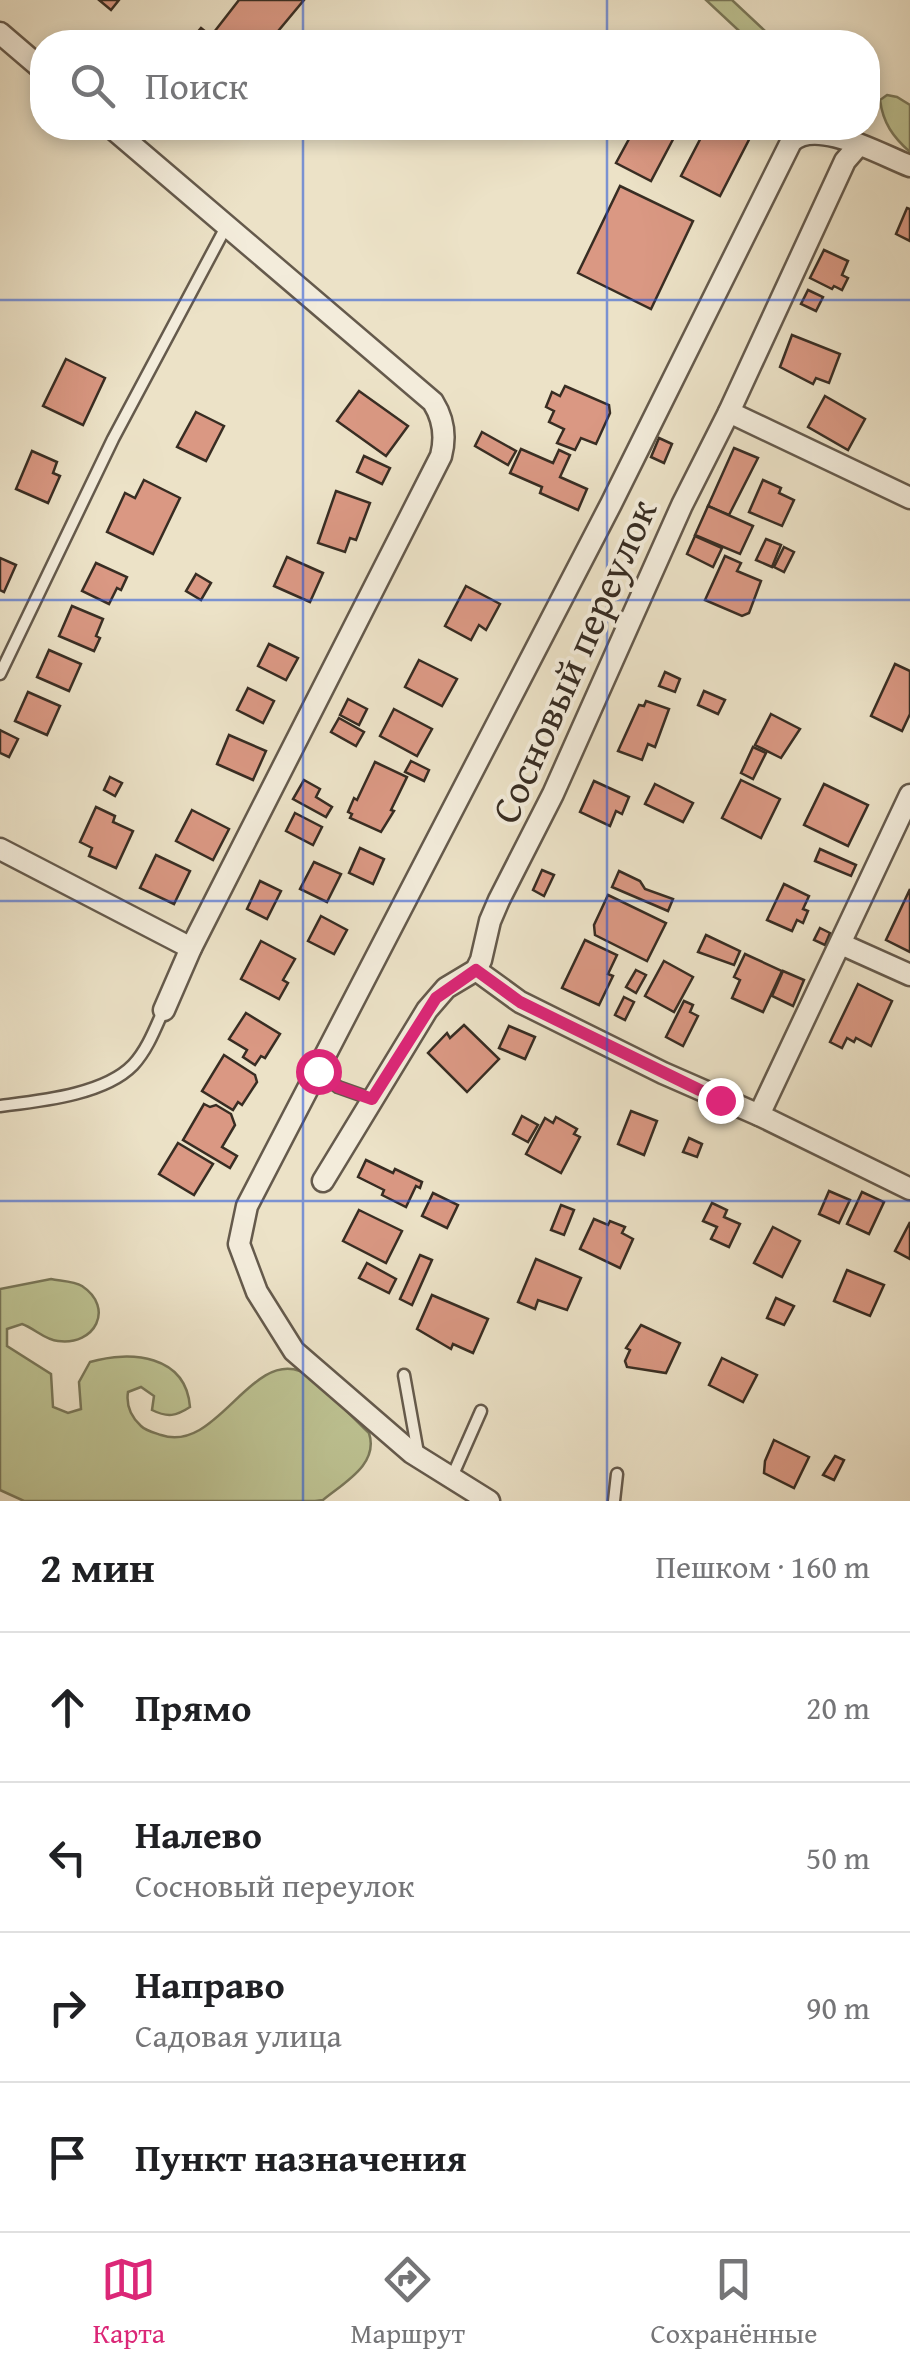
<!DOCTYPE html>
<html lang="ru">
<meta charset="utf-8">
<style>
:root{--surface:#fff;--page:#f2f2f2;--text:#202124;--muted:#757577;--line:#e0e0e0;--accent:#db2777}
body{margin:0;font-family:"Gentium Book Plus",serif;background:var(--page);color:var(--text)}
.stop{position:absolute;width:30px;height:30px;margin:-22px;border:8px solid #db2777;border-radius:50%;background:#fff}
.stop.end{background:#db2777;border-color:#fff;box-shadow:0 2px 10px #0008}
.list{margin:0;padding:0;list-style:none}
h2{display:flex;justify-content:space-between;align-items:center;height:130px;margin:0;padding:0 40px;font-size:42px}
h2 small{font-size:32px;font-weight:400;color:var(--muted)}
.list li{display:grid;grid-template-columns:65px 1fr auto;gap:30px;align-items:center;box-sizing:border-box;height:150px;padding:0 40px;border-top:2px solid var(--line)}
.list b{display:block;font-size:38px;white-space:nowrap}
.list p{margin:0;font-size:32px;white-space:nowrap;color:var(--muted)}
.list em{font-size:32px;font-style:normal;color:var(--muted)}
.icon{flex:none;width:55px;height:55px;fill:none;stroke:currentColor;stroke-width:2;stroke-linecap:round;stroke-linejoin:round}
.map{position:relative;flex:none;width:910px;height:1501px;overflow:hidden}
.search{position:absolute;background:var(--surface);box-shadow:0 5px 15px #0003;left:30px;right:30px;top:30px;height:110px;display:flex;align-items:center;gap:25px;box-sizing:border-box;padding:0 35px;border-radius:40px;color:var(--muted);font-size:38px}
.sheet{height:730px;background:var(--surface)}
nav{display:flex;justify-content:space-around;align-items:center;box-sizing:border-box;height:140px;border-top:2px solid var(--line);background:var(--surface);font-size:28px;color:var(--muted)}
nav a{display:grid;justify-items:center;gap:5px}
nav .on{color:var(--accent)}
.map>svg:first-child{display:block}
.green{fill:#bdc292;stroke:#7a785a;stroke-width:2.5}
.building{fill:#da9883;stroke:#382d23;stroke-width:2.5}
.lines{fill:none;stroke-linecap:round;stroke-linejoin:round}
.service-casing{stroke:#655a4c;stroke-width:15}
.minor-casing{stroke:#655a4c;stroke-width:25}
.service{stroke:#f3ecdb;stroke-width:10}
.minor{stroke:#f3ecdb;stroke-width:20}
.route{stroke:#db2777;stroke-width:12}
.grid{fill:none;stroke:#1d4ed8;stroke-width:2.5;stroke-opacity:0.55}
.labels{text-anchor:middle;dominant-baseline:central;stroke-width:8;stroke-linejoin:round;paint-order:stroke}
.street-label{font-size:40px;fill:#382d23;stroke:#f3ecdb}
</style>
<div class="map">
<svg width="910" height="1501" viewBox="0 0 910 1501">
<rect width="100%" height="100%" fill="#ece2c7"/>
<filter id="stains"><feTurbulence type="fractalNoise" baseFrequency=".002" numOctaves="4"/><feColorMatrix values="0 0 0 0 .2 0 0 0 0 .09 0 0 0 0 .02 0 0 0 .5 -.17"/></filter>
<radialGradient id="worn" r=".72"><stop offset=".6" stop-color="#630" stop-opacity="0"/><stop offset="1" stop-color="#630" stop-opacity=".3"/></radialGradient>
<!-- green -->
<g class="green">
<path d="M706,0H732L765,31L762,42H751Z"/>
<path d="M887,95L897,97L910,105V152C893,137 883,123 880,100Z"/>
<path d="M51,1279C61,1281 74,1281 82,1286C115,1308 95,1346 58,1341C45,1340 34,1328 22,1324L7,1329V1346L51,1374L53,1407L68,1413L81,1409L79,1382L90,1362C131,1350 186,1355 190,1407C176,1416 168,1418 152,1410L154,1396L141,1387L128,1392C126,1405 130,1416 141,1426C146,1431 155,1433 161,1435C216,1454 250,1352 300,1371C314,1376 355,1420 369,1433C379,1464 345,1482 323,1500L315,1501H24L0,1490V1289Z"/>
</g>
<!-- building -->
<g class="building">
<path d="M99,0H119L111,10Z"/>
<path d="M239,0H304L269,42H189L201,28L211,36Z"/>
<path d="M635,128H679L651,181L616,163Z"/>
<path d="M706,128H755L720,196L681,176Z"/>
<path d="M620,186L693,221L651,309L578,273Z"/>
<path d="M907,208L910,209V241L896,234Z"/>
<path d="M824,250L848,261L842,275L848,278L842,290L834,286L832,289L810,278Z"/>
<path d="M808,290L823,297L816,311L801,304Z"/>
<path d="M792,335L840,354L829,383L816,378L813,384L780,367Z"/>
<path d="M66,359L105,378L83,425L43,406Z"/>
<path d="M565,386L609,405L610,413L596,444L581,438L575,450L557,443L564,429L549,422L554,411L546,407L552,392L560,396Z"/>
<path d="M359,391L408,426L386,456L337,421Z"/>
<path d="M825,396L865,419L848,450L808,427Z"/>
<path d="M196,412L224,426L206,461L177,447Z"/>
<path d="M482,432L516,451L508,465L475,446Z"/>
<path d="M659,438L672,444L664,463L651,457Z"/>
<path d="M734,448L758,458L729,515L708,506Z"/>
<path d="M521,449L553,463L559,450L570,455L560,477L587,489L578,510L540,493L542,487L510,473Z"/>
<path d="M32,451L57,462L53,473L60,476L48,503L16,489Z"/>
<path d="M364,456L390,468L382,484L357,472Z"/>
<path d="M144,480L180,498L153,554L107,532L125,493L135,498Z"/>
<path d="M763,480L781,488L779,493L794,500L782,526L749,512Z"/>
<path d="M336,491L370,503L356,540L350,538L345,552L318,543Z"/>
<path d="M708,506L753,526L740,554L695,535Z"/>
<path d="M695,536L722,548L713,567L687,554Z"/>
<path d="M766,539L781,545L772,567L756,560Z"/>
<path d="M784,547L794,552L784,572L774,567Z"/>
<path d="M725,556L741,563L737,571L761,581L749,613L742,616L705,600Z"/>
<path d="M287,557L323,573L310,602L274,586Z"/>
<path d="M0,558L16,565L4,592L0,590Z"/>
<path d="M96,563L127,577L121,590L117,588L109,604L82,591Z"/>
<path d="M196,574L211,583L201,600L186,591Z"/>
<path d="M466,586L500,604L486,630L479,625L471,640L445,626Z"/>
<path d="M72,606L103,619L96,636L100,638L94,651L59,636Z"/>
<path d="M269,644L298,658L286,680L258,666Z"/>
<path d="M49,650L81,664L69,691L37,677Z"/>
<path d="M419,660L457,679L442,706L405,687Z"/>
<path d="M895,664L910,671V714L902,731L871,716Z"/>
<path d="M665,672L680,679L675,692L659,686Z"/>
<path d="M248,688L274,701L263,723L237,710Z"/>
<path d="M704,691L725,700L718,714L698,705Z"/>
<path d="M28,692L60,706L47,735L15,721Z"/>
<path d="M348,699L367,709L359,725L340,715Z"/>
<path d="M646,701L669,709L655,747L648,744L642,760L618,751L639,705L644,706Z"/>
<path d="M394,709L432,729L417,756L380,736Z"/>
<path d="M771,714L800,729L781,758L755,745Z"/>
<path d="M339,718L364,732L356,746L331,732Z"/>
<path d="M0,730L18,739L9,757L0,753Z"/>
<path d="M229,735L266,751L253,780L217,764Z"/>
<path d="M753,747L766,753L753,779L741,773Z"/>
<path d="M411,761L429,770L424,781L405,772Z"/>
<path d="M375,762L407,777L391,810L394,811L381,832L350,818L352,814L348,812L354,798L357,800Z"/>
<path d="M110,777L122,783L115,796L104,790Z"/>
<path d="M304,780L320,789L316,797L332,807L326,817L293,799Z"/>
<path d="M741,780L780,799L761,838L722,818Z"/>
<path d="M594,781L629,797L622,814L616,811L610,826L580,812Z"/>
<path d="M655,784L693,803L683,822L645,804Z"/>
<path d="M824,784L868,805L848,846L804,825Z"/>
<path d="M96,807L115,816L113,822L133,831L116,868L89,856L92,848L80,842Z"/>
<path d="M192,810L229,829L213,860L176,841Z"/>
<path d="M295,813L322,827L313,845L286,831Z"/>
<path d="M360,848L384,859L373,884L349,873Z"/>
<path d="M820,849L856,865L851,876L815,861Z"/>
<path d="M156,855L190,871L174,904L140,888Z"/>
<path d="M314,862L341,874L327,902L300,889Z"/>
<path d="M542,870L554,875L544,896L533,890Z"/>
<path d="M619,871L640,881L645,889L673,899L668,911L612,887Z"/>
<path d="M260,881L281,891L267,919L247,909Z"/>
<path d="M784,884L809,896L803,909L808,911L803,923L797,920L792,931L767,920Z"/>
<path d="M910,889V952L886,940Z"/>
<path d="M608,895L666,923L647,961L595,935L594,925Z"/>
<path d="M321,916L347,930L334,954L308,941Z"/>
<path d="M820,928L830,933L825,945L814,940Z"/>
<path d="M706,935L740,951L734,965L698,952Z"/>
<path d="M585,940L617,955L608,974L613,976L599,1005L562,988Z"/>
<path d="M261,941L295,959L283,980L288,983L279,999L241,979Z"/>
<path d="M745,954L782,971L763,1012L732,998L740,980L734,977Z"/>
<path d="M664,961L693,977L674,1012L645,996Z"/>
<path d="M636,970L646,975L636,993L626,987Z"/>
<path d="M783,971L804,980L793,1006L772,996Z"/>
<path d="M858,984L892,1001L871,1046L856,1038L854,1042L847,1038L842,1048L830,1042Z"/>
<path d="M624,997L634,1002L625,1020L615,1015Z"/>
<path d="M684,1001L693,1005L690,1012L698,1016L683,1046L666,1037Z"/>
<path d="M246,1013L280,1034L265,1058L261,1056L255,1065L243,1057L247,1050L229,1039Z"/>
<path d="M464,1025L499,1059L467,1092L428,1053L447,1033L450,1038Z"/>
<path d="M509,1026L535,1037L525,1059L499,1048Z"/>
<path d="M224,1055L255,1075L257,1082L242,1105L238,1102L233,1110L202,1091Z"/>
<path d="M204,1104L210,1107L216,1105L231,1114L235,1125L222,1147L237,1156L230,1168L183,1140Z"/>
<path d="M631,1111L657,1121L644,1155L618,1144Z"/>
<path d="M522,1116L538,1125L528,1142L513,1134Z"/>
<path d="M556,1117L577,1129L574,1134L580,1137L561,1173L526,1154L545,1118L553,1123Z"/>
<path d="M689,1138L702,1144L697,1157L683,1152Z"/>
<path d="M178,1143L213,1164L194,1195L159,1174Z"/>
<path d="M366,1160L393,1173L395,1169L422,1182L420,1188L416,1186L406,1207L382,1195L384,1190L358,1177Z"/>
<path d="M829,1191L850,1200L839,1223L819,1214Z"/>
<path d="M862,1192L884,1202L869,1234L847,1224Z"/>
<path d="M433,1193L458,1205L447,1228L422,1216Z"/>
<path d="M712,1203L727,1210L724,1217L740,1224L729,1247L711,1239L717,1227L703,1221Z"/>
<path d="M561,1205L574,1210L564,1235L551,1230Z"/>
<path d="M359,1210L402,1231L386,1263L343,1241Z"/>
<path d="M594,1219L608,1225L610,1221L625,1227L622,1233L633,1239L620,1268L580,1249Z"/>
<path d="M910,1222V1259L895,1251Z"/>
<path d="M773,1227L800,1241L782,1277L754,1263Z"/>
<path d="M420,1255L432,1260L412,1305L400,1299Z"/>
<path d="M536,1259L581,1278L567,1310L538,1300L535,1309L518,1302Z"/>
<path d="M367,1263L396,1279L389,1293L359,1278Z"/>
<path d="M847,1270L884,1285L870,1316L834,1301Z"/>
<path d="M432,1295L488,1319L473,1353L453,1344L451,1349L417,1329Z"/>
<path d="M776,1298L794,1306L784,1325L767,1318Z"/>
<path d="M641,1325L680,1343L666,1373L627,1367L625,1361L630,1350L626,1348Z"/>
<path d="M722,1358L757,1375L743,1402L709,1385Z"/>
<path d="M774,1440L809,1457L794,1488L764,1473L765,1461Z"/>
<path d="M835,1456L844,1460L834,1480L823,1475Z"/>
</g>
<g class="lines">
<defs>
<g id="service">
<path d="M0,674L113,439L227,225"/>
<path d="M317,1071L338,1087L372,1099"/>
<path d="M0,1106C39,1101 104,1095 133,1065C147,1050 155,1029 163,1011"/>
<path d="M404,1375L418,1453"/>
<path d="M451,1479L481,1411"/>
<path d="M614,1501L617,1474"/>
</g>
<g id="minor">
<path d="M0,33L42,69"/>
<path d="M112,128L433,402C443,418 446,437 441,456L191,948L164,1010"/>
<path d="M729,412L910,498"/>
<path d="M0,849L191,948"/>
<path d="M841,944L910,975"/>
<path d="M476,970L520,1002L663,1073L759,1115L910,1189"/>
<path d="M759,1115L910,795"/>
<path d="M323,1181L427,1010L446,988L476,970L481,960L490,921L499,900L553,794L682,505L729,412L845,161L858,146"/>
<path d="M489,1501L412,1453L294,1351L257,1292L239,1244L247,1206L611,504L791,142C816,117 881,155 910,166"/>
</g>
</defs>
<!-- service casing -->
<use href="#service" class="service-casing"/>
<!-- minor casing -->
<use href="#minor" class="minor-casing"/>
<!-- service -->
<use href="#service" class="service"/>
<!-- minor -->
<use href="#minor" class="minor"/>
</g>
<g class="lines">
<!-- route -->
<path class="route" d="M318,1071L338,1087L372,1099L436,998L476,970L520,1002L720,1100"/>
</g>
<!-- grid -->
<path class="grid" d="M303,0V42M607,0V42M303,128V1501M607,128V1501M0,300H910M0,600H910M0,901H910M0,1201H910"/>
<g class="labels">
<!-- street labels -->
<g class="street-label">
<text transform="translate(573 661) rotate(-66)">Сосновый переулок</text>
</g>
</g>
<rect width="100%" height="100%" filter="url(#stains)"/>
<rect width="100%" height="100%" fill="url(#worn)"/>
</svg>
<div class="stop" style="left:318px;top:1071px"></div>
<div class="stop end" style="left:720px;top:1100px"></div>
<div class="search"><svg class="icon" aria-label="search" viewBox="0 0 24 24"><circle cx="10" cy="10" r="6"/><path d="M15 15l6 6"/></svg>Поиск</div>
</div>
<section class="sheet">
<h2>2 мин<small>Пешком · 160 m</small></h2>
<ul class="list">
<li><svg class="icon" aria-label="ahead" viewBox="0 0 24 24"><path d="M12 20V5M6 11l6-6 6 6"/></svg><div><b>Прямо</b></div><em>20 m</em></li>
<li><svg class="icon" aria-label="left" viewBox="0 0 24 24"><path d="M17 20v-9H6M10 6l-5 5 5 5"/></svg><div><b>Налево</b><p>Сосновый переулок</p></div><em>50 m</em></li>
<li><svg class="icon" aria-label="right" viewBox="0 0 24 24"><path d="M7 20v-9h11M14 6l5 5-5 5"/></svg><div><b>Направо</b><p>Садовая улица</p></div><em>90 m</em></li>
<li><svg class="icon" aria-label="arrive" viewBox="0 0 24 24"><path d="M6 21V4h12l-3 4 3 4H6"/></svg><div><b>Пункт назначения</b></div></li>
</ul>
</section>
<nav>
<a class="on"><svg class="icon" aria-label="map" viewBox="0 0 24 24"><path d="M3 6l6-2 6 2 6-2v14l-6 2-6-2-6 2zM9 4v14M15 6v14"/></svg>Карта</a>
<a><svg class="icon" aria-label="directions" viewBox="0 0 24 24"><path d="M12 3l9 9-9 9-9-9zM9 14v-3h6M13 9l2 2-2 2"/></svg>Маршрут</a>
<a><svg class="icon" aria-label="saved" viewBox="0 0 24 24"><path d="M7 4h10v16l-5-4-5 4z"/></svg>Сохранённые</a>
</nav>
